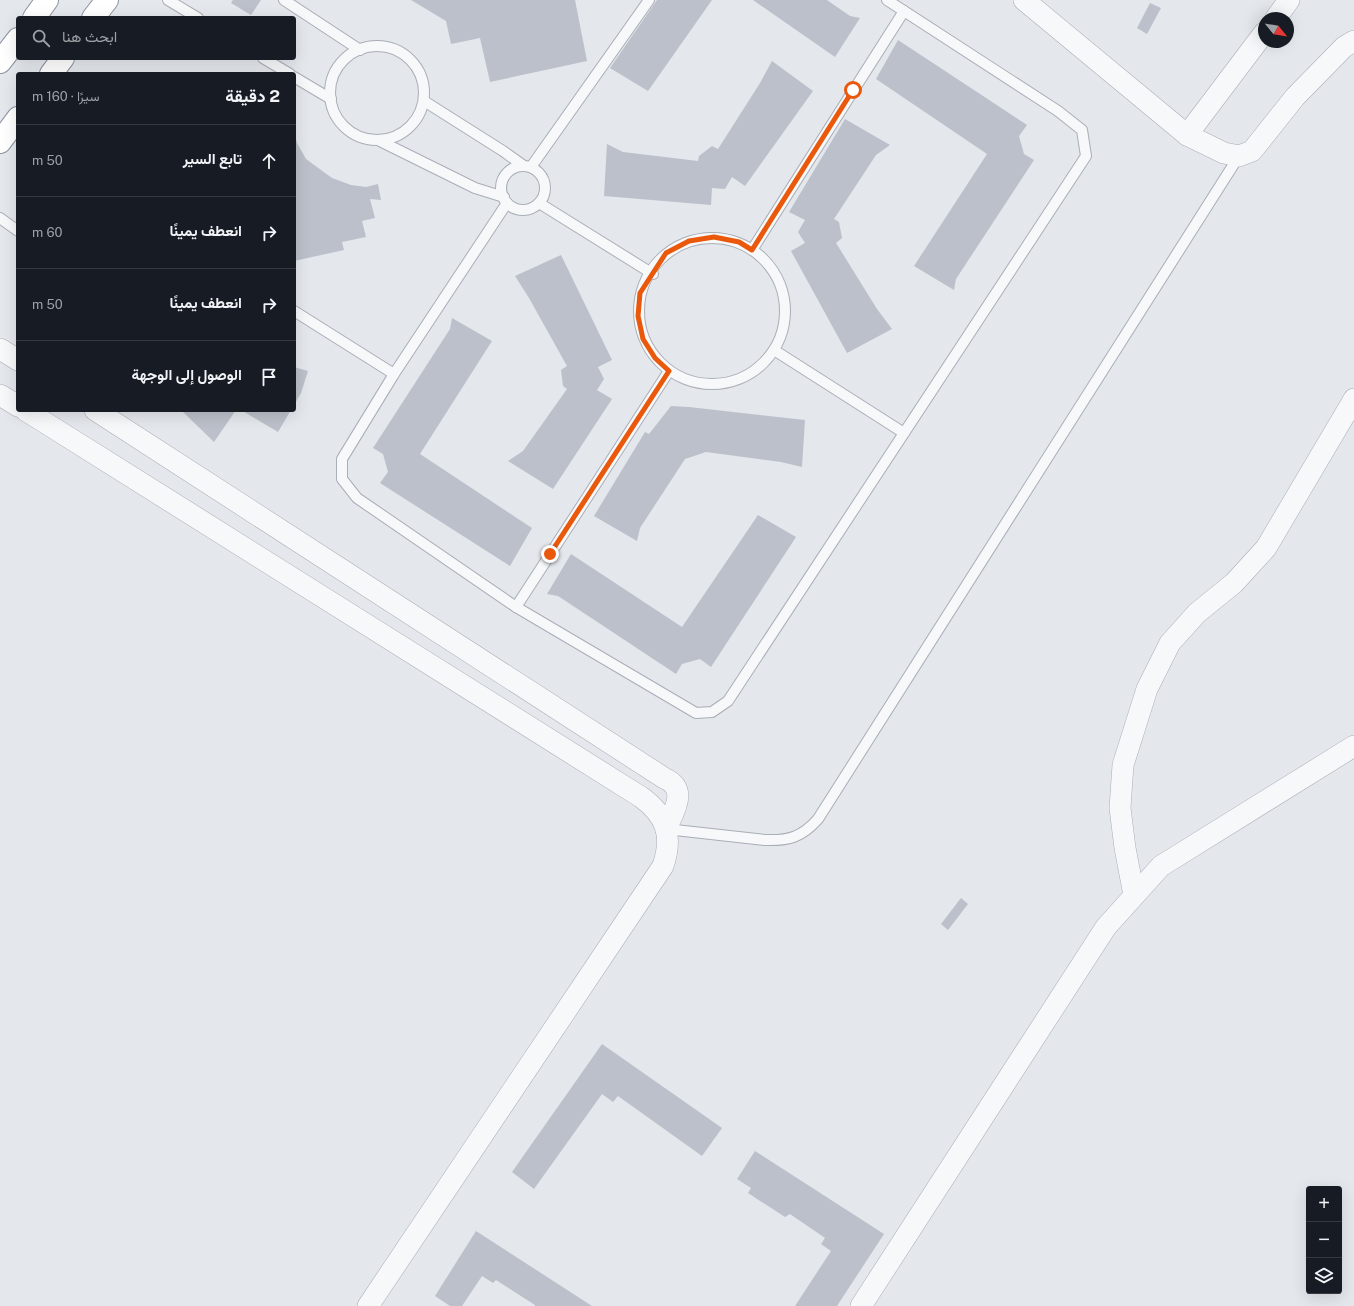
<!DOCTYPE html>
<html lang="ar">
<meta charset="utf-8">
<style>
:root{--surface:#171b24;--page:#242831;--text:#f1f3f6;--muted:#9ea1a6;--line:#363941}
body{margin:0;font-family:"Public Sans",Vazirmatn,sans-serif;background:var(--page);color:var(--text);direction:rtl}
.controls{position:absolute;right:12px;bottom:12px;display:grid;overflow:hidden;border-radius:4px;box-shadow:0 4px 16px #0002}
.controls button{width:36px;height:36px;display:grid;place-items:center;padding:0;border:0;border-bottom:1px solid var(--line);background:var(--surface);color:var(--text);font:20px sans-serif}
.compass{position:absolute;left:1258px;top:12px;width:36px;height:36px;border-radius:50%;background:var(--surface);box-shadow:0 4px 16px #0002;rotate:120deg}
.stop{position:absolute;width:12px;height:12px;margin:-9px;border:3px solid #ea580c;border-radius:50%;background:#fff}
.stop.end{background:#ea580c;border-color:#fff;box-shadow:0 1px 4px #0008}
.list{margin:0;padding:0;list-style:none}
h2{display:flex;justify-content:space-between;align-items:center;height:52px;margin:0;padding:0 16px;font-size:17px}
h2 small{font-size:13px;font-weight:400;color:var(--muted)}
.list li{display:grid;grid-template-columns:26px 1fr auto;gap:12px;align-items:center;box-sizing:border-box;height:72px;padding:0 16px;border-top:1px solid var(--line)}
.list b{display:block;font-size:15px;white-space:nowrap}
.list em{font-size:13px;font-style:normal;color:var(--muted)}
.icon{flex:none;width:22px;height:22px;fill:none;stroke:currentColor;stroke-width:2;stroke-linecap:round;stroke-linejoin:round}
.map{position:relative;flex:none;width:1354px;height:1306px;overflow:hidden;direction:ltr}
.search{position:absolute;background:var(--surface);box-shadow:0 4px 16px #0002;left:16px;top:16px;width:280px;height:44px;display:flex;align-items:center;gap:10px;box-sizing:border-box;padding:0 14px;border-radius:4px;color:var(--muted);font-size:15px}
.panel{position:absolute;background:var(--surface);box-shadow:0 4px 16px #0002;left:16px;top:72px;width:280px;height:340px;border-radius:4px;direction:rtl}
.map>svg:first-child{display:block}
.building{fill:#bbc0ca}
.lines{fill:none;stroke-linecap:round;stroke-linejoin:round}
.lane-casing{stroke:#a9aeb7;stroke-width:12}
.street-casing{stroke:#a9aeb7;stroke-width:22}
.highway-casing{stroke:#8b94a3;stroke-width:24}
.lane{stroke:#f7f8fa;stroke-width:10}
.street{stroke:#f7f8fa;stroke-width:21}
.highway{stroke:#fff;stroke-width:22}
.route{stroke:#ea580c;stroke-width:5}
</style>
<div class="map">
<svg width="1354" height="1306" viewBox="0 0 1354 1306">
<rect width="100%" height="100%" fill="#e4e7ec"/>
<!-- building -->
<g class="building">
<path d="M233,0H261L251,15L231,3Z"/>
<path d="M411,0H575L587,61L490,82L480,38L451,44L446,21Z"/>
<path d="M657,0H712L648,91L610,68Z"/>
<path d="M753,0H827L850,16L860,18L835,57Z"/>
<path d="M1150,3L1161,8L1147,34L1137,28Z"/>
<path d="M898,40L1027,125L1019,136L1024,154L1034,160L956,279L954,290L914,266L987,154L876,79Z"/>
<path d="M772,61L813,91L745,186L732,177L725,189L712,188L711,205L604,196L607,144L623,152L698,161L699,156L712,146L718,149L760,83Z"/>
<path d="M845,119L890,145L876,155L834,219L839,222L842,238L836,243L877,309L892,329L847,353L791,251L805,243L798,232L805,220L789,212Z"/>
<path d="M294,132L297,143L306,159L332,178L351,185L366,187L378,184L381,200L370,199L375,218L362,221L366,237L342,242L344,250L294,261Z"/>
<path d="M561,255L612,360L598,367L604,379L597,390L612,399L553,489L508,461L523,451L567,389L563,386L561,370L567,366L529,298L515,276Z"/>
<path d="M452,318L492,341L420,454L532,528L510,566L380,483L388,472L383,454L373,448L450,329Z"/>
<path d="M294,367L308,371L301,393L294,405Z"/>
<path d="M671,406L689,407L805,420L802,467L781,462L706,452L685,459L640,528L637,541L594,516L645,432L649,434Z"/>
<path d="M181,410H236L214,442Z"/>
<path d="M241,410H291L278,432Z"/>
<path d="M758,515L796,537L711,667L700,659L682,664L676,674L558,596L547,594L571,554L682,627Z"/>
<path d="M961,898L968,904L948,930L941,924Z"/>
<path d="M602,1044L722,1128L702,1156L618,1096L613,1102L602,1094L534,1189L512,1172Z"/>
<path d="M755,1151L884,1234L837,1306H795L831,1251L821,1244L825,1238L790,1214L785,1217L748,1193L751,1188L737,1179Z"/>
<path d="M476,1231L592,1306H535V1305L496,1280L493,1283L482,1276L462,1306H450L435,1296Z"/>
</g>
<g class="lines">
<defs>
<g id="lane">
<path d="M168,0L198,18"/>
<path d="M284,0L360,50"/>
<circle cx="377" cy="93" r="47"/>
<path d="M263,58L290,74"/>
<path d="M294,77L331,99"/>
<path d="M424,101L503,151L524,166"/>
<path d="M380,141L475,188L504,197"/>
<circle cx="523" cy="188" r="22"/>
<path d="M531,167L649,0"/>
<path d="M507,203L394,374L342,459V479L357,498L516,607L696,713L712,712L728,701L1086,156L1082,130L1058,111L887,0"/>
<path d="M539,203L653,274"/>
<path d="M0,218L18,231"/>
<circle cx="712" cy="311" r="73"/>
<path d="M752,250L904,11"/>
<path d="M294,311L394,374"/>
<path d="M774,350L904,433"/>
<path d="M516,607L669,371"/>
<path d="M666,829L765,840C789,841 802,837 818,819L1239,156"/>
</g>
<g id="street">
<path d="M1024,0L1187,135L1224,153L1239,156L1252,151L1295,97L1344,47L1354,41"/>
<path d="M1276,18L1289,0"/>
<path d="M1187,135L1264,33"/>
<path d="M0,349L18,360"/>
<path d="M0,395L18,406"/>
<path d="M25,410L641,797C667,816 673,836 663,866L368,1306"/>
<path d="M95,410L664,778C689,789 674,811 666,829"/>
<path d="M1134,895L1125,848L1120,808L1123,765L1147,689L1170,643L1197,613L1234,583L1266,548L1354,399"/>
<path d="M861,1306L1106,927L1161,866L1354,746"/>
</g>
<g id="highway">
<path d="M34,18L47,0"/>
<path d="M93,18L107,0"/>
<path d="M0,62L18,39"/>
<path d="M51,74L63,58"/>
<path d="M0,142L18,118"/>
</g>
</defs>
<!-- lane casing -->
<use href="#lane" class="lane-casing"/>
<!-- street casing -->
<use href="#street" class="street-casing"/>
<!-- highway casing -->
<use href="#highway" class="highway-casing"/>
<!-- lane -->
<use href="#lane" class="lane"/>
<!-- street -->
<use href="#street" class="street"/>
<!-- highway -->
<use href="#highway" class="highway"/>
</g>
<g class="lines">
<!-- route -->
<path class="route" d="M550,554L669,371L655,358L643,339L638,316L640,293L666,253L689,241L714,237L739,242L752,250L853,90"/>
</g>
</svg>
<div class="controls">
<button>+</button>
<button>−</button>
<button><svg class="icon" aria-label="layers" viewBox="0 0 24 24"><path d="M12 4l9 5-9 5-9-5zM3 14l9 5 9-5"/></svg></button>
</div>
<svg class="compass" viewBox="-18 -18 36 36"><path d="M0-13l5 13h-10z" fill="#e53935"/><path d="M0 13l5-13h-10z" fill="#9ea1a6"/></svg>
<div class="stop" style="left:853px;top:90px"></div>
<div class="stop end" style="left:550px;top:554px"></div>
<div class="search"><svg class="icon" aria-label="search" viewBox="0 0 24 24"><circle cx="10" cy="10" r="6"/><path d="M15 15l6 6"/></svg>ابحث هنا</div>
<section class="panel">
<h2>2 دقيقة<small>سيرًا · 160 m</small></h2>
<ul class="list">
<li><svg class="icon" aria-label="ahead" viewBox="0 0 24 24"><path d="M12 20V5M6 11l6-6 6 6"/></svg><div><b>تابع السير</b></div><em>50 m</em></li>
<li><svg class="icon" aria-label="right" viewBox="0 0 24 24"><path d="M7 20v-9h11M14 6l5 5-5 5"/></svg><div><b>انعطف يمينًا</b></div><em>60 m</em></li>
<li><svg class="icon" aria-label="right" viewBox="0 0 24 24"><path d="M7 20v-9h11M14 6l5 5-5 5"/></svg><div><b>انعطف يمينًا</b></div><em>50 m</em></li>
<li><svg class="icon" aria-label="arrive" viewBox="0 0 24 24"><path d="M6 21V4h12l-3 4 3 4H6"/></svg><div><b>الوصول إلى الوجهة</b></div></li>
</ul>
</section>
</div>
